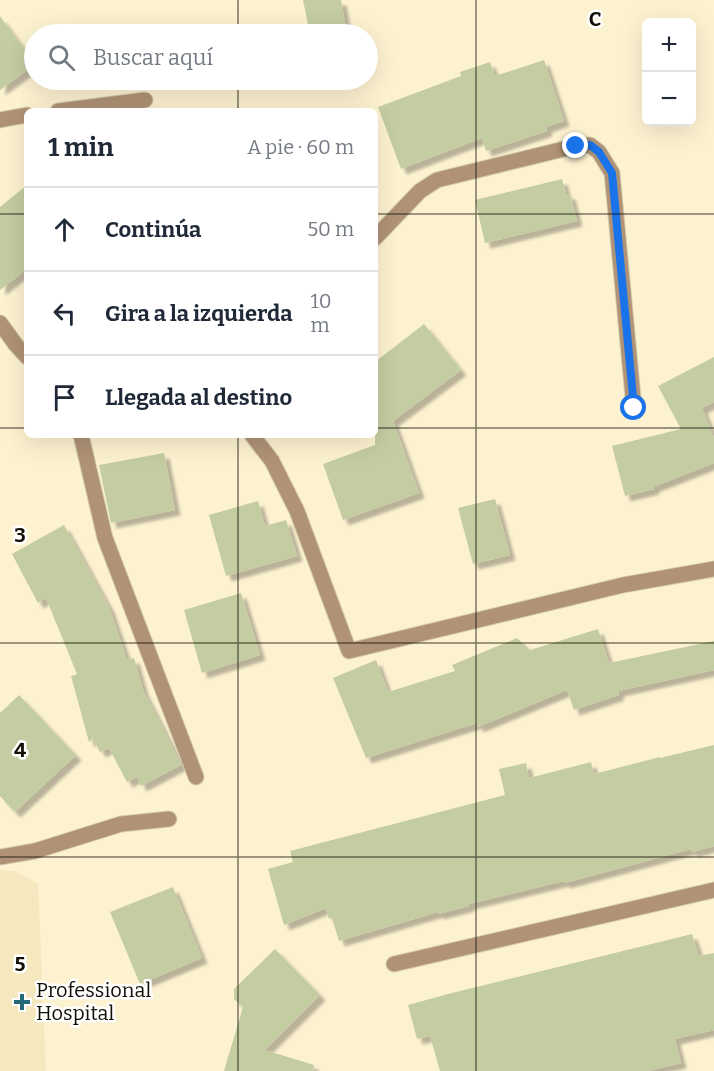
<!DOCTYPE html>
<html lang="es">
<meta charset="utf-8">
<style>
:root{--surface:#fff;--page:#f6f6f7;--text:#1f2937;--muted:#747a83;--line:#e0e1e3}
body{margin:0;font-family:Bitter,serif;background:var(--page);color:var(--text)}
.controls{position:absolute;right:18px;top:18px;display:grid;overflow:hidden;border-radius:9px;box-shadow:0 6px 24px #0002}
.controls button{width:54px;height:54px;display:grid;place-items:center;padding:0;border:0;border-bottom:2px solid var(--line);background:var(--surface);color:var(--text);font:30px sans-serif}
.stop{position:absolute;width:18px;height:18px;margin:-14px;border:4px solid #1a73e8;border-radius:50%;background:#fff}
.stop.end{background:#1a73e8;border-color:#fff;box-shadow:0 2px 6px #0008}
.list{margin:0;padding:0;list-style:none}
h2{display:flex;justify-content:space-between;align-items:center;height:78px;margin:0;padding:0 24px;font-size:26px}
h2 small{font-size:20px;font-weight:400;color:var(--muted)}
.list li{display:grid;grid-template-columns:39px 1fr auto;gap:18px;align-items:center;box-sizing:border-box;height:84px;padding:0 24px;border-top:2px solid var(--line)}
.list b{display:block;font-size:22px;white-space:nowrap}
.list em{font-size:20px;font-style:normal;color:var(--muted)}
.icon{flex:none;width:33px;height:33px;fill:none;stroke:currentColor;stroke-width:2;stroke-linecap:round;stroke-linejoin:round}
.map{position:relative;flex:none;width:714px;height:1071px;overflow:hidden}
.search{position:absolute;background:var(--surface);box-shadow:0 6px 24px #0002;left:24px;top:24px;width:354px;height:66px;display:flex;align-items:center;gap:15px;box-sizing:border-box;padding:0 21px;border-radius:33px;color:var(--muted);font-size:22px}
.panel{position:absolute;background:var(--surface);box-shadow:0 6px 24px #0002;left:24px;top:108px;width:354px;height:330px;border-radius:9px}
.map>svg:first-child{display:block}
.built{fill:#f5e7be}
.building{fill:#c4cca2;filter:url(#shadow)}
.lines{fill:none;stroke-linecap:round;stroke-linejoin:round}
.service-casing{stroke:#d7ceaf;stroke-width:17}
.minor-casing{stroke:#d7ceaf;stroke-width:17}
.service{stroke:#b09376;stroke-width:15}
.minor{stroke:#b09376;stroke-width:15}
.route{stroke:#1a73e8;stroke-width:8}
.grid{fill:none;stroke:#120e04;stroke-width:1.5;stroke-opacity:0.55}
.poi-dot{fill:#246979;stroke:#fff;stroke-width:2}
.labels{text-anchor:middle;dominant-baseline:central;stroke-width:5;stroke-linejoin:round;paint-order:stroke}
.poi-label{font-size:20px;fill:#120e04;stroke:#fff;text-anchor:start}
.grid-label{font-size:20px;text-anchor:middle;font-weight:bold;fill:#120e04;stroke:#fff;stroke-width:5;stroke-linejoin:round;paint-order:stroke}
</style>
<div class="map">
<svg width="714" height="1071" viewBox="0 0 714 1071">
<defs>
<filter id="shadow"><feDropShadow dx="5.5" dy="5.5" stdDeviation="1.5" flood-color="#0004"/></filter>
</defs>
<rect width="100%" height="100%" fill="#fdf2d0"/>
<!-- built -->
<path class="built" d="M0,870L15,871L38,884L46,1071H0Z"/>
<!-- building -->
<g class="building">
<path d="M303,0H341L347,34H310Z"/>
<path d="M0,16L34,63V65L0,90Z"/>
<path d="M544,60L564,121L546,127L547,131L486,151L482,138L401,169L378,107L461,76L460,72L490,62L495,76Z"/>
<path d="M562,179L566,194H570L577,221L485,243L475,200Z"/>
<path d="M27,185V269L0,290V207Z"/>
<path d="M424,324L461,370L393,421L419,493L343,520L323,464L375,445V362Z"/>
<path d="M714,357V402L702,408L714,438V463L653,487L654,489L625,496L612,446L681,429L658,386Z"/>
<path d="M164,453L175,510L111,523L99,465Z"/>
<path d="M495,499L510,555L473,564L458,508Z"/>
<path d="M258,501L265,526L286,520L297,556L226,576L209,515Z"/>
<path d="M64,525L109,607L127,660L134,658L143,690L181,765L141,786L137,777L127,782L109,748L100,752L93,738L89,742L71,676L77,674L46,598L38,603L12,554Z"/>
<path d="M241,593L260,655L202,673L184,610Z"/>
<path d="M598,629L609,663L714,641V670L618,691L619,695L574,710L567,690L478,727L477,723L366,758L333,678L376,660L388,692L455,671L452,665L517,638L530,650Z"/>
<path d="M19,695L76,755L15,812L0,796V713Z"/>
<path d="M714,745V846L692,852L691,849L565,883L564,881L469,904V906L438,914V912L339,941L332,918L329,919L326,908L284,925L268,869L293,862L290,851L505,795L499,769L526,763L529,778L591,762L594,774L660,757V758Z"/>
<path d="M173,887L202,958L140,984L110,912Z"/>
<path d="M692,934L699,956L714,953V1030L675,1039L681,1063L647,1071H440L430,1036L417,1039L408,1005L448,994Z"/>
<path d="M275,949L320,995L265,1050L314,1065L313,1071H224L243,1007L234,999V989Z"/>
</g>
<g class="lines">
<defs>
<g id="service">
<path d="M58,111L145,100"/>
<path d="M0,120L27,115"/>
</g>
<g id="minor">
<path d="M375,238L420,191L437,180L576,146L590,145L599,152L612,173L634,408"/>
<path d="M0,323L16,345L27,357"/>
<path d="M81,435L105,538L196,777"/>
<path d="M252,435L272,461L297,511L349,651L623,585L714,569"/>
<path d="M0,857L35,851L121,824L169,819"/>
<path d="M394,964L714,890"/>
</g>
</defs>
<!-- service casing -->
<use href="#service" class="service-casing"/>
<!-- minor casing -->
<use href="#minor" class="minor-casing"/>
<!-- service -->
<use href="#service" class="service"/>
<!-- minor -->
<use href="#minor" class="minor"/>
</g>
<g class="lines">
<!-- route -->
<path class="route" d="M576,146L590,145L599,152L612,173L634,408"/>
</g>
<!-- grid -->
<path class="grid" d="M238,0V34M476,0V1071M238,80V111M0,214H27M375,214H714M0,428H27M375,428H714M238,435V1071M0,643H714M0,857H714"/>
<!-- markers -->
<path class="poi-dot" d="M19 993h6v6h6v6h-6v6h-6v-6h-6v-6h6z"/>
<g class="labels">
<!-- poi labels -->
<g class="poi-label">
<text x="36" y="990">Professional<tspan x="36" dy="23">Hospital</tspan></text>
</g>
</g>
<g class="grid-label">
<text x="595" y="26">C</text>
<text x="20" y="542">3</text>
<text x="20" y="757">4</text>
<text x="20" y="971">5</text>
</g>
</svg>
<div class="controls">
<button>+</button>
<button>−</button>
</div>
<div class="stop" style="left:634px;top:408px"></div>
<div class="stop end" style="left:576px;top:146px"></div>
<div class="search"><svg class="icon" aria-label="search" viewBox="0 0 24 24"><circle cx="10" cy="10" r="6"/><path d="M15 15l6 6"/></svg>Buscar aquí</div>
<section class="panel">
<h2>1 min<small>A pie · 60 m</small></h2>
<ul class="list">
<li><svg class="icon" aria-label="ahead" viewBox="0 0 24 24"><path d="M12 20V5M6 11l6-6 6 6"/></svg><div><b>Continúa</b></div><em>50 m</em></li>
<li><svg class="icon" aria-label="left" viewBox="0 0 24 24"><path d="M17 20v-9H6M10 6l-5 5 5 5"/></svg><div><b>Gira a la izquierda</b></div><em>10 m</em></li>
<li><svg class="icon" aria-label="arrive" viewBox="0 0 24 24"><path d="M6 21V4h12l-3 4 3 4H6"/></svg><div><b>Llegada al destino</b></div></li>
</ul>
</section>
</div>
